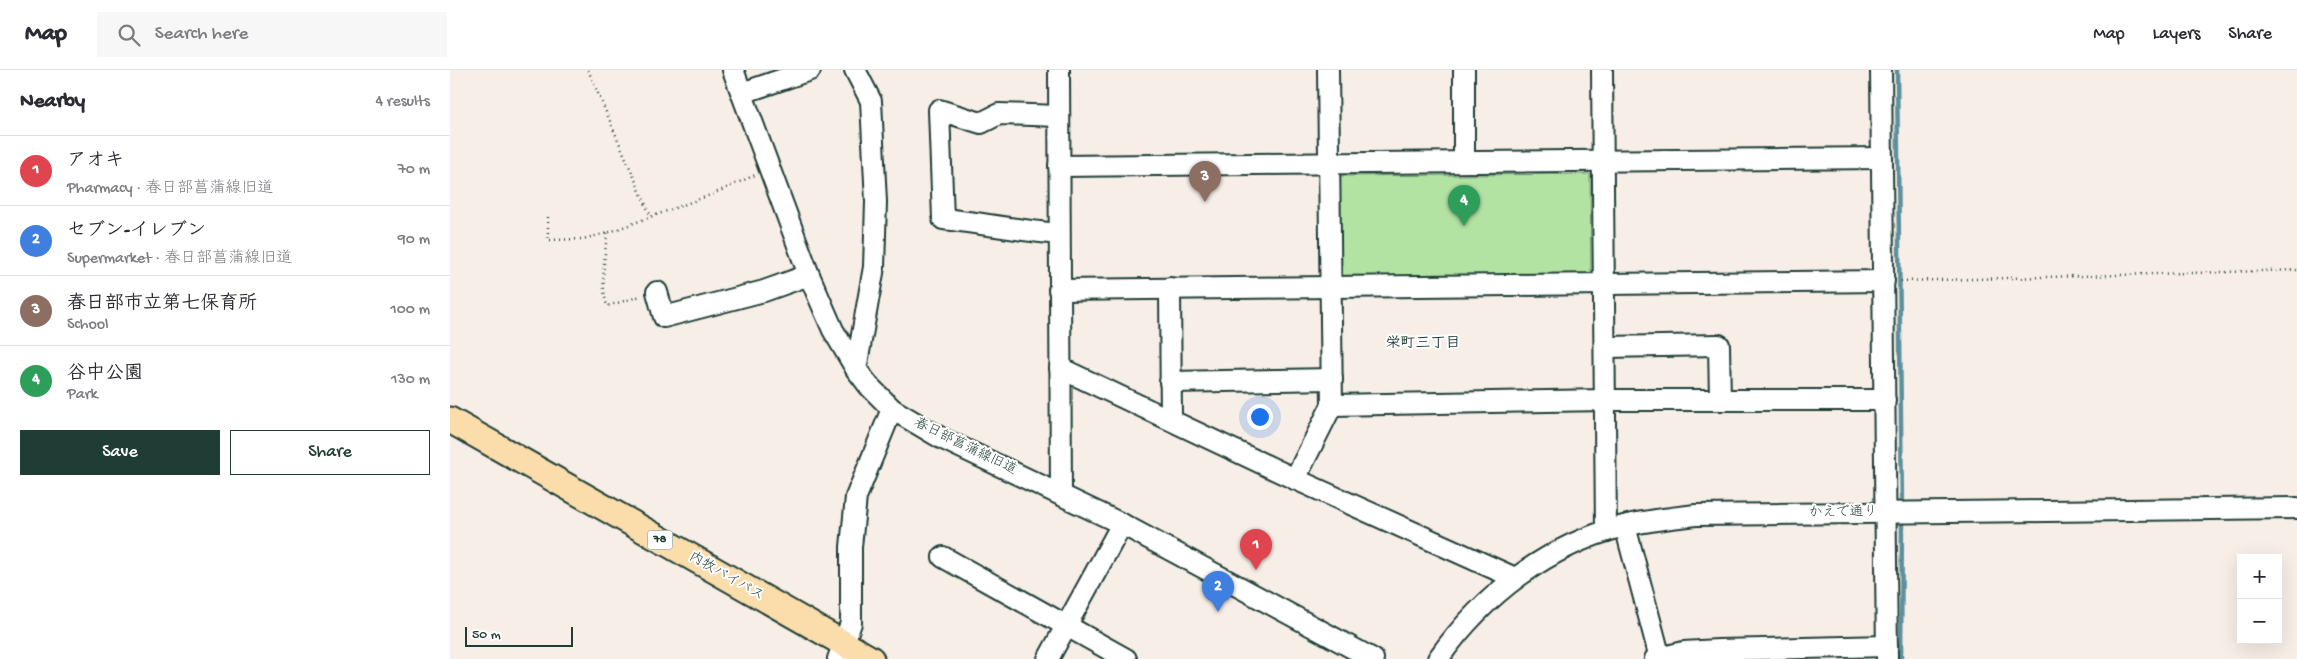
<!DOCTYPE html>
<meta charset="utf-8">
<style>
:root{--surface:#fff;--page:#f7f7f7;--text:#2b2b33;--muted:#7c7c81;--line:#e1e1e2;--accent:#1f3d34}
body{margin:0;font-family:"Gochi Hand","Klee One",sans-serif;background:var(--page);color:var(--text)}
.controls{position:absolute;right:15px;bottom:15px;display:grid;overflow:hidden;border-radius:0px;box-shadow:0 5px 20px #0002}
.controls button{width:45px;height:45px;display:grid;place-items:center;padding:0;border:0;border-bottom:1px solid var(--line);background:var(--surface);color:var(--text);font:25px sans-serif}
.scale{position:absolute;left:15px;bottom:12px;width:108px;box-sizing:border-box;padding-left:5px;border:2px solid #1f3d34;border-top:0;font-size:14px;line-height:18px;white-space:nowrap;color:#1f3d34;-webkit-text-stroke:4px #fff;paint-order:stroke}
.you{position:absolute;left:809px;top:346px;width:18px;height:18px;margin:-12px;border:4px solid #fff;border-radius:50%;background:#1a73e8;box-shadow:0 0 0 8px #1a73e833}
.badge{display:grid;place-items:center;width:32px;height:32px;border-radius:50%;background:var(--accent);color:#fff;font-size:16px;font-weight:700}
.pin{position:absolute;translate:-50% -41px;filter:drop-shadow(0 1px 2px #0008)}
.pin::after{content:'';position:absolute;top:26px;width:18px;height:15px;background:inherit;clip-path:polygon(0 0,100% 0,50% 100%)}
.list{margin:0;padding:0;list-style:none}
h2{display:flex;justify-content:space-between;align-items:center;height:65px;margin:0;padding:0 20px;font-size:21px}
h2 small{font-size:16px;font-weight:400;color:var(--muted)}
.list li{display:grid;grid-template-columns:32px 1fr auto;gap:15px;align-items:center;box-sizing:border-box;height:70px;padding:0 20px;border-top:1px solid var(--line)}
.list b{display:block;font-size:19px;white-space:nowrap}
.list p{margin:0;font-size:16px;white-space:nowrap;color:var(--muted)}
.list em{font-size:16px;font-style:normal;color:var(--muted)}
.actions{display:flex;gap:10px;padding:15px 20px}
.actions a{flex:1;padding:11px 0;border:1px solid var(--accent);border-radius:0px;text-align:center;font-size:18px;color:var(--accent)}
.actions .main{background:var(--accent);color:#fff}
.icon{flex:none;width:28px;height:28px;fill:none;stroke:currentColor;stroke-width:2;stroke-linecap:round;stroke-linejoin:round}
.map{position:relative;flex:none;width:1847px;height:589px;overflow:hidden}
header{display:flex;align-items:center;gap:30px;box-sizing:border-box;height:70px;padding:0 25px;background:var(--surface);border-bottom:1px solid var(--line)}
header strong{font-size:24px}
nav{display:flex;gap:28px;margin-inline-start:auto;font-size:18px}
.search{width:350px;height:45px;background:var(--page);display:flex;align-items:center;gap:12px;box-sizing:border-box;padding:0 18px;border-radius:0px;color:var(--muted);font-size:19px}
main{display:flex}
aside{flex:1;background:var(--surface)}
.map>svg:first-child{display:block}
.green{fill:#b2e3a3;stroke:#68906c}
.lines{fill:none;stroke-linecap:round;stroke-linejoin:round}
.stream{stroke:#5c909e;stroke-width:4.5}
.minor-casing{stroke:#1f3d34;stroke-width:24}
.major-casing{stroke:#1f3d34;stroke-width:29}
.path{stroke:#1f3d34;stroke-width:2.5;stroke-dasharray:1 4;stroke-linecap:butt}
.minor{stroke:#fff;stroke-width:20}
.major{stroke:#fbddab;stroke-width:25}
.labels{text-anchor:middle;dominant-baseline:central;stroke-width:4;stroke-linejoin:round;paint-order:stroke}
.shield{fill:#fff;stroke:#627771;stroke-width:1}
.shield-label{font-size:12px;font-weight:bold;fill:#1f3d34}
.street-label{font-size:14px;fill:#1f3d34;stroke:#fff}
.neighbourhood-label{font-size:15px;font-weight:bold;fill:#1f3d34;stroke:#fff}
</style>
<header>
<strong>Map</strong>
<div class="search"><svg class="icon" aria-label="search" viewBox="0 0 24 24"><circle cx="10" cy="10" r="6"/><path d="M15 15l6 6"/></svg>Search here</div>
<nav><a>Map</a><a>Layers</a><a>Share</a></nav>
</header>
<main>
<aside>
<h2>Nearby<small>4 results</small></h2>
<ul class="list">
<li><span class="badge" style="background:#e0444e">1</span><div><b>アオキ</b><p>Pharmacy · 春日部菖蒲線旧道</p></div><em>70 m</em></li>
<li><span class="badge" style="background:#3f7fe0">2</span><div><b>セブン-イレブン</b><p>Supermarket · 春日部菖蒲線旧道</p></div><em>90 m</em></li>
<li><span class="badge" style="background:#8d6e63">3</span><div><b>春日部市立第七保育所</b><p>School</p></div><em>100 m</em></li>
<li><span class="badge" style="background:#2e9e5b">4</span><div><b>谷中公園</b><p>Park</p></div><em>130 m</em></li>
</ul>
<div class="actions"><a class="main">Save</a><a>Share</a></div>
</aside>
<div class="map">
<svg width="1847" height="589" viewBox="0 0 1847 589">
<rect width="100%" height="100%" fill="#f7eee7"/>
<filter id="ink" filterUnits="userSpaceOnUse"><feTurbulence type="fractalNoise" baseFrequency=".02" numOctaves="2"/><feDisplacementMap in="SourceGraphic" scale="10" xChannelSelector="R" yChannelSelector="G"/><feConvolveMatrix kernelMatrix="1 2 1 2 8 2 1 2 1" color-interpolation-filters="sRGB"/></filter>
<g filter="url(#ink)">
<!-- green -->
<path class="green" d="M1140,104L1141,208L889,206L888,106Z"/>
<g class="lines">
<!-- stream -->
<g class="stream">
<path d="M1447,0L1452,439"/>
<path d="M1451,589L1452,449"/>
</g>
<defs>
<g id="minor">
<path d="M283,0L359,205L383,260L406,299L419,316L442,339L491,368L672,454L923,589"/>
<path d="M405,0L421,31L426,132L424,197L406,299"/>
<path d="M609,0L611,424"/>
<path d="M1014,0V92"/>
<path d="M1152,0L1156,461"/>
<path d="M1431,0L1437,589"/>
<path d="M292,23L360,0"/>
<path d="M609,46L549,44L531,53L489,40L493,149C532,153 570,161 609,164"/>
<path d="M609,96L1432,88"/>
<path d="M720,218L721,350"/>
<path d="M609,220L1434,211"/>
<path d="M207,222L214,247L314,221L359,205"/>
<path d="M1155,277L1269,275L1270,330"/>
<path d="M610,298L845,409L1065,508"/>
<path d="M720,312L882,309"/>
<path d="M882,335L1156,330H1435"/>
<path d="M845,409L882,335L878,0"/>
<path d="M1175,456L1210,588"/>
<path d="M493,487L676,589"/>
<path d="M388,589L401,553V477L406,427L442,339"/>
<path d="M598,589L672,454"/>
<path d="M988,589C1033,525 1098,475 1174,456C1198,450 1222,448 1246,445L1847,438"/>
<path d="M1205,589L1234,582L1268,580L1437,576"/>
</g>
<path id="major" d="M0,350L421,589"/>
</defs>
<!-- minor casing -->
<use href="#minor" class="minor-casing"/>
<!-- major casing -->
<use href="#major" class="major-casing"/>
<!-- path -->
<g class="path">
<path d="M138,0L201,147"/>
<path d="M98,147V170L133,169L157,163L263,124L305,105"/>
<path d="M157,163C155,188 150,211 157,236L191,226"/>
<path d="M1451,211L1847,200"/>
</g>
<!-- minor -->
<use href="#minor" class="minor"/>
<!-- major -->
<use href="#major" class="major"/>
</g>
</g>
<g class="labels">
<!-- shield labels -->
<rect class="shield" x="197.5" y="460.5" width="25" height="19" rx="4"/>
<g class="shield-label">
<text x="210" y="470">78</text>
</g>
<!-- street labels -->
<g class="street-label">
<text transform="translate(515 377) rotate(26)">春日部菖蒲線旧道</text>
<text transform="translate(1393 443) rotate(-1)">かえで通り</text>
<text transform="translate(276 507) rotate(30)">内牧バイパス</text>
</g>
<!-- neighbourhood labels -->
<g class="neighbourhood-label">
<text x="973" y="274">栄町三丁目</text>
</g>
</g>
</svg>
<div class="controls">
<button>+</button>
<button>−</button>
</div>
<div class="scale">50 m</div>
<div class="you"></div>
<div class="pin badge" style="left:806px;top:500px;background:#e0444e">1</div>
<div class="pin badge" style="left:768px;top:542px;background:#3f7fe0">2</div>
<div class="pin badge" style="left:755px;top:132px;background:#8d6e63">3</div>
<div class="pin badge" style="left:1014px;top:156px;background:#2e9e5b">4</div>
</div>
</main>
